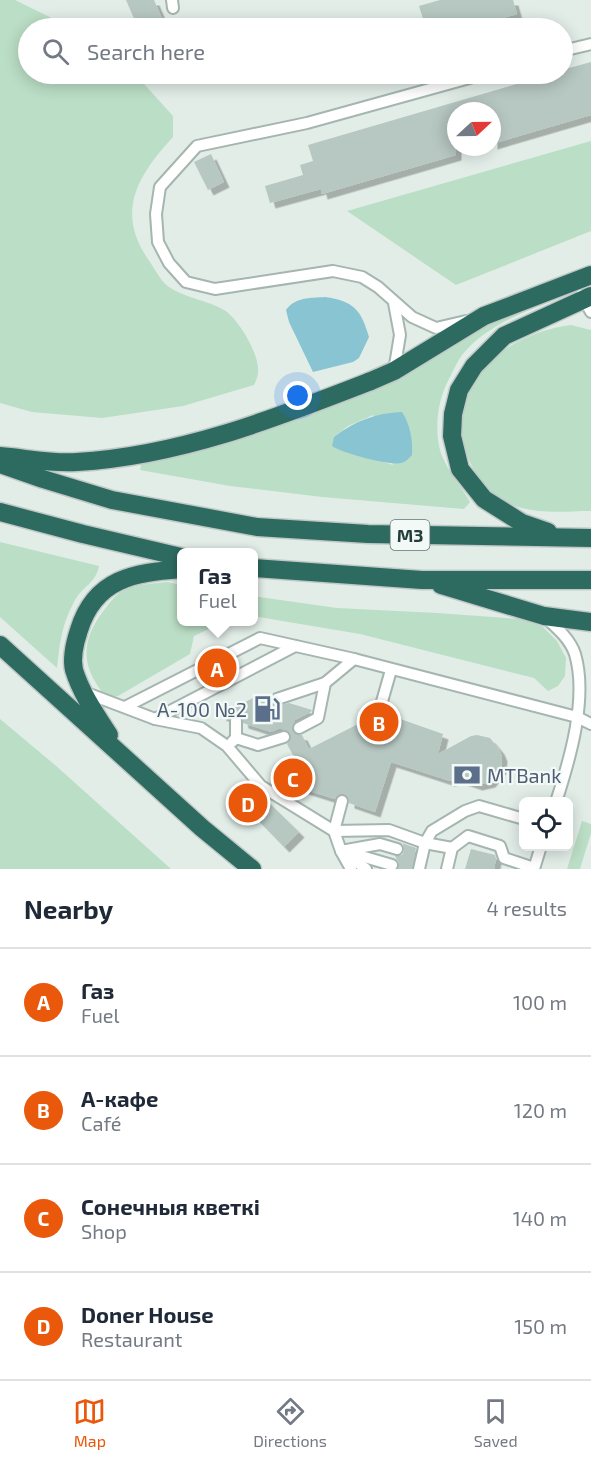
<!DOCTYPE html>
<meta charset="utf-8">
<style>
:root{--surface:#fff;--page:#f2f2f3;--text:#1f2937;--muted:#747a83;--line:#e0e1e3;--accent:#ea580c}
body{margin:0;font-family:"Exo 2",sans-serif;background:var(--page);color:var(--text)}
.controls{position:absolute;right:18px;bottom:18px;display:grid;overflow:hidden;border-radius:9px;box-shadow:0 3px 15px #0003}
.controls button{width:54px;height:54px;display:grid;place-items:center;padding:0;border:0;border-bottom:2px solid var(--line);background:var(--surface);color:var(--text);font:30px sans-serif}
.compass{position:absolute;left:447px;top:102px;width:54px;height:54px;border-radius:50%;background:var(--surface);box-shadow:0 3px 15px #0003;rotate:68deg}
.you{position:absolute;left:298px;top:396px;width:21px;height:21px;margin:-15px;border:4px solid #fff;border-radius:50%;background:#1a73e8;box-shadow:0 0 0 9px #1a73e833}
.badge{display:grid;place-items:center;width:39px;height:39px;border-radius:50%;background:var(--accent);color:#fff;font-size:20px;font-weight:700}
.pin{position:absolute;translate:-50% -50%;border:3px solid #fff;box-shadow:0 2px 6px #0006}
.popup{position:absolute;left:177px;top:548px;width:81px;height:78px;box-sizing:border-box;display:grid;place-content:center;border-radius:9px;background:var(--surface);filter:drop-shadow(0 2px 4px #0005);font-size:20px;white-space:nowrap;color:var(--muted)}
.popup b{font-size:22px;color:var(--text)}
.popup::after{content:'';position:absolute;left:50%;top:100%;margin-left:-12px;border:12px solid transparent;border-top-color:var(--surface)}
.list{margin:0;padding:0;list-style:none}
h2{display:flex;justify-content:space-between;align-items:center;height:78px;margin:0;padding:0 24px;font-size:26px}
h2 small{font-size:20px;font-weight:400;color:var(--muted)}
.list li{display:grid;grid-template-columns:39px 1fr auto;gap:18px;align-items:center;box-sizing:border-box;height:108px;padding:0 24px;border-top:2px solid var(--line)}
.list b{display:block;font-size:22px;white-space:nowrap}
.list p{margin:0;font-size:20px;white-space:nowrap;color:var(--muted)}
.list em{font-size:20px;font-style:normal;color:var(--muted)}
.icon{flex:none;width:33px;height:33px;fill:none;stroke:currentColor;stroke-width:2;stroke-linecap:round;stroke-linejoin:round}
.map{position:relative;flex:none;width:591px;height:869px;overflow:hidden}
.search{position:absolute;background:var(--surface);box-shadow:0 3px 15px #0003;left:18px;right:18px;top:18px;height:66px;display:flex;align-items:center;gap:15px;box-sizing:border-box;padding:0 21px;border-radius:33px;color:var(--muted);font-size:22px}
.sheet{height:510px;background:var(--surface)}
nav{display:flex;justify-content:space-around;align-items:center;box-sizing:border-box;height:84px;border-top:2px solid var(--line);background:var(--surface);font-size:16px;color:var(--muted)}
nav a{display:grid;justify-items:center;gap:3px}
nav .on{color:var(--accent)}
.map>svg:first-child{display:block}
.green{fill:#bbdec6;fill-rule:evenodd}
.water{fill:#89c4d2}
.building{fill:#b7c7c2;filter:url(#shadow)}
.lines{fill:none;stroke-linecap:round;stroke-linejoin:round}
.lane-casing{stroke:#a5b5b0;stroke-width:14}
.highway-casing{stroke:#c1c9c7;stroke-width:21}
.lane{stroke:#fff;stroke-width:10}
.highway{stroke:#2d6b61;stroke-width:18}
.labels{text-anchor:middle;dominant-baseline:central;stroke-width:4.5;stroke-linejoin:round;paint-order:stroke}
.shield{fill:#f3f9f6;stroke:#617671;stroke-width:1.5}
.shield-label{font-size:18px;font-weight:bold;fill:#223e38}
.service-label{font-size:20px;fill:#4e5e75;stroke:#f3f9f6;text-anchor:end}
</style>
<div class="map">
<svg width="591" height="869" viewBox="0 0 591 869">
<defs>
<filter id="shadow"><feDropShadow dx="5.5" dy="5.5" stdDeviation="0" flood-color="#0004"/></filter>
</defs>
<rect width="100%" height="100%" fill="#e2ede8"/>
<!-- green -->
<g class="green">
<path d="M0,0H15L72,28H28V74H135L173,116V137C138,175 114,213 150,262C155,269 161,282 169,287C185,298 207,300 224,310C238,318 260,355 258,372C258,376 256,381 254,385L183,406L102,418L32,412L0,403Z"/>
<path d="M591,141V231L456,285L347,211Z"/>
<path d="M566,292L569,294C531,310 489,322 462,355C457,362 453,371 449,379C438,399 435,424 439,446C444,468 460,483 470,502L464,509L322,497L230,486L140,470L142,461L176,453ZM373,415L393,465L372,458L334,437L348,426Z"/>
<path d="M571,325L591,330V511C566,511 537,515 513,505C489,495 471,473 465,447C463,439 461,429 461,420C463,365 522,331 571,325Z"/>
<path d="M0,542L99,566C96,583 83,586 75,600C62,624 60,641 57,668L0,617Z"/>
<path d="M167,582L181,585V622H238L224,627L221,623L194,636L190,654L118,696L107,698C84,671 79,647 99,617C105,609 112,598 121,592C135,584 151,584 167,582Z"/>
<path d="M253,596L337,608L437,613L519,619L543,627L557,641L566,658L565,676L558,686L548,691L534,678L360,634L253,616Z"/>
<path d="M0,719L55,765L171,869H0Z"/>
<path d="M582,821L591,824V833L580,869H567Z"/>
</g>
<!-- water -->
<g class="water">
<path d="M325,297C353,301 361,309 369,337L359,358L353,362L313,372L289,322L286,310C295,297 310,298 325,297Z"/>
<path d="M402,412C410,424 413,440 412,455C408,459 406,462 401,463C390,466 342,453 332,446L334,437C355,421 375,413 402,412Z"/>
</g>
<!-- building -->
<g class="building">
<path d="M126,0H154L166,28H138Z"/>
<path d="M440,0H513L517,14L466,28H426L419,6Z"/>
<path d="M591,62V115L492,144V111H456V155L322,194L321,189L270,203L265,186L303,175L300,165L313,161L308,145L551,74H562V70Z"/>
<path d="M211,154L224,182L208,190L194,162Z"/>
<path d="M261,694L270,697V702L275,706L289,703L312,710L311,712L295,720L292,727L295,734L302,735L309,749L364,721L367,708L372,709V714L376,719H381L386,714L443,734L438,754L471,736L477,735L490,738L499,749L502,756L501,768L490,782L477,785L456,778L450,781L391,762L375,812L349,803V799L344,794H340L335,799L271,779L275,767L294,757L287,744L291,738L289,732L280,728L271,732L243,723L242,717L237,714L229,718L220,715Z"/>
<path d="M244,787L263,805L265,799L299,832L284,847L254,816L251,819L232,800Z"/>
<path d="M399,842L416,848L412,869H398L399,863L395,856L402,855L404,851L403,844Z"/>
<path d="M471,849L495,855L496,859L494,869H465Z"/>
</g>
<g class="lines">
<defs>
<g id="lane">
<path d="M172,0L173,8"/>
<path d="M562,51L591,44"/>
<path d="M581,295L591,312"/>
<path d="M466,321L436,328L412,317L378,287L362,277L333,271L215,289L186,282L169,263L158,242L156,214L160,187L197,146L307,123L484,74"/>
<path d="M394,371L400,335L394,303"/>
<path d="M546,618C557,628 570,639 575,654C588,698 570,759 556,802"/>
<path d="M84,692L155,719L201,728L227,746L261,786L334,831L341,851L351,869"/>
<path d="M277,699L325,683L354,659"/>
<path d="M125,707L260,638L354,659L577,717L591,724"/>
<path d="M379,712L391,670"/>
<path d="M155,719L295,646"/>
<path d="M299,728L318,718L325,683"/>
<path d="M236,738L258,745L284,737"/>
<path d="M232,742L236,738V721"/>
<path d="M342,801L334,831L389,830L425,843L452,848"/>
<path d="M341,851L380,844L397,849"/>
<path d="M344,851L392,865"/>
<path d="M349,856L366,869"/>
<path d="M419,869L425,843L432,831L465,811L479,806L524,819"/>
<path d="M447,869L452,848L468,836L500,846L504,858L534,868"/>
<path d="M534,869L541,846"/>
</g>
<g id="highway">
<path d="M0,456C25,458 52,464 77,462C180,456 276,418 371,381L394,371L484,316L591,275"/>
<path d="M0,464L43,479L112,500L257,527L368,534L591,538"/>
<path d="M0,512L83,534L181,557"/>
<path d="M548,532L522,523L484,499L460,469L452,436L453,414L459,390L474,366L504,336L591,296"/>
<path d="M253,568L422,580H591"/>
<path d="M441,585L544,616L591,622"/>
<path d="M0,645L202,828L252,869"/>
<path d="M109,735C96,715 81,693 74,670C71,657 75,642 79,630C95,578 134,573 181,569"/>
</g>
</defs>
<!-- lane casing -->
<use href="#lane" class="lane-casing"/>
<!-- highway casing -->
<use href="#highway" class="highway-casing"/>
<!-- lane -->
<use href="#lane" class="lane"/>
<!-- highway -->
<use href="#highway" class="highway"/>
</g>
<!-- icons -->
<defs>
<symbol id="fuel-bare" viewBox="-9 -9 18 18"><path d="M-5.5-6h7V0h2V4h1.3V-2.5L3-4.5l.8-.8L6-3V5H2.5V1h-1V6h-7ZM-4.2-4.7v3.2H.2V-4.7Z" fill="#5c6f8a" stroke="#f3f9f6" stroke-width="2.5" paint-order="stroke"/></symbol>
<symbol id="bank-bare" viewBox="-9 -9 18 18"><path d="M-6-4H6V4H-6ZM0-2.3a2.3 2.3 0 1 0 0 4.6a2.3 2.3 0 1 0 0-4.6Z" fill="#5c6f8a" stroke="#f3f9f6" stroke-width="2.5" paint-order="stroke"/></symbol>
</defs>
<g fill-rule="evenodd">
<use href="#fuel-bare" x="248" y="690" width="38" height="38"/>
<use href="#bank-bare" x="448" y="756" width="38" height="38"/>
</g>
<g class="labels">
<!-- shield labels -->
<rect class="shield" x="390.5" y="520" width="39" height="30" rx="4.5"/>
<g class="shield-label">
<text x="410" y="535">М3</text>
</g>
<!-- service labels -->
<g class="service-label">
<text x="247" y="709">А-100 №2</text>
<text x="487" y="775" text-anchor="start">MTBank</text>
</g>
</g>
</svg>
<div class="controls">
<button><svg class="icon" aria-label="locate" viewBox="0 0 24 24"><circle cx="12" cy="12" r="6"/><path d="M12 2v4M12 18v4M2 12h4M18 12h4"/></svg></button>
</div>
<svg class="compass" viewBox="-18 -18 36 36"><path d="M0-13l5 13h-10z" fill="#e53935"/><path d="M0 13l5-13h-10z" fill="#747a83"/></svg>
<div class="you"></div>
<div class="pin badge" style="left:217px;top:668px">A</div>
<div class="popup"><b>Газ</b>Fuel</div>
<div class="pin badge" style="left:379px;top:722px">B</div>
<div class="pin badge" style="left:293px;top:778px">C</div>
<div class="pin badge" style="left:248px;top:803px">D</div>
<div class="search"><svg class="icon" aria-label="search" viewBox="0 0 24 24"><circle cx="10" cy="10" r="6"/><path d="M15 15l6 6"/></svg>Search here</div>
</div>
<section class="sheet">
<h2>Nearby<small>4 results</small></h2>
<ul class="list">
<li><span class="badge">A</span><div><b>Газ</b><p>Fuel</p></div><em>100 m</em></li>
<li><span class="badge">B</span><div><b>А-кафе</b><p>Café</p></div><em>120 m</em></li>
<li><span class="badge">C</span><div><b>Сонечныя кветкі</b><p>Shop</p></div><em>140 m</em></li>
<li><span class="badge">D</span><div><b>Doner House</b><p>Restaurant</p></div><em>150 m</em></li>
</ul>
</section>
<nav>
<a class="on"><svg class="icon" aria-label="map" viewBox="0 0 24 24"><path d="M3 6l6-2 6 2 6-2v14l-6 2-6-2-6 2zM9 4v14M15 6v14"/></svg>Map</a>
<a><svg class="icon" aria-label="directions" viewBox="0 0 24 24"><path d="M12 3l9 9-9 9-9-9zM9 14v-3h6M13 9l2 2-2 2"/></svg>Directions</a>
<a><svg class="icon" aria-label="saved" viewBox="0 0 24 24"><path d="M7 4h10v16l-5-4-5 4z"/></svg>Saved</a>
</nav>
